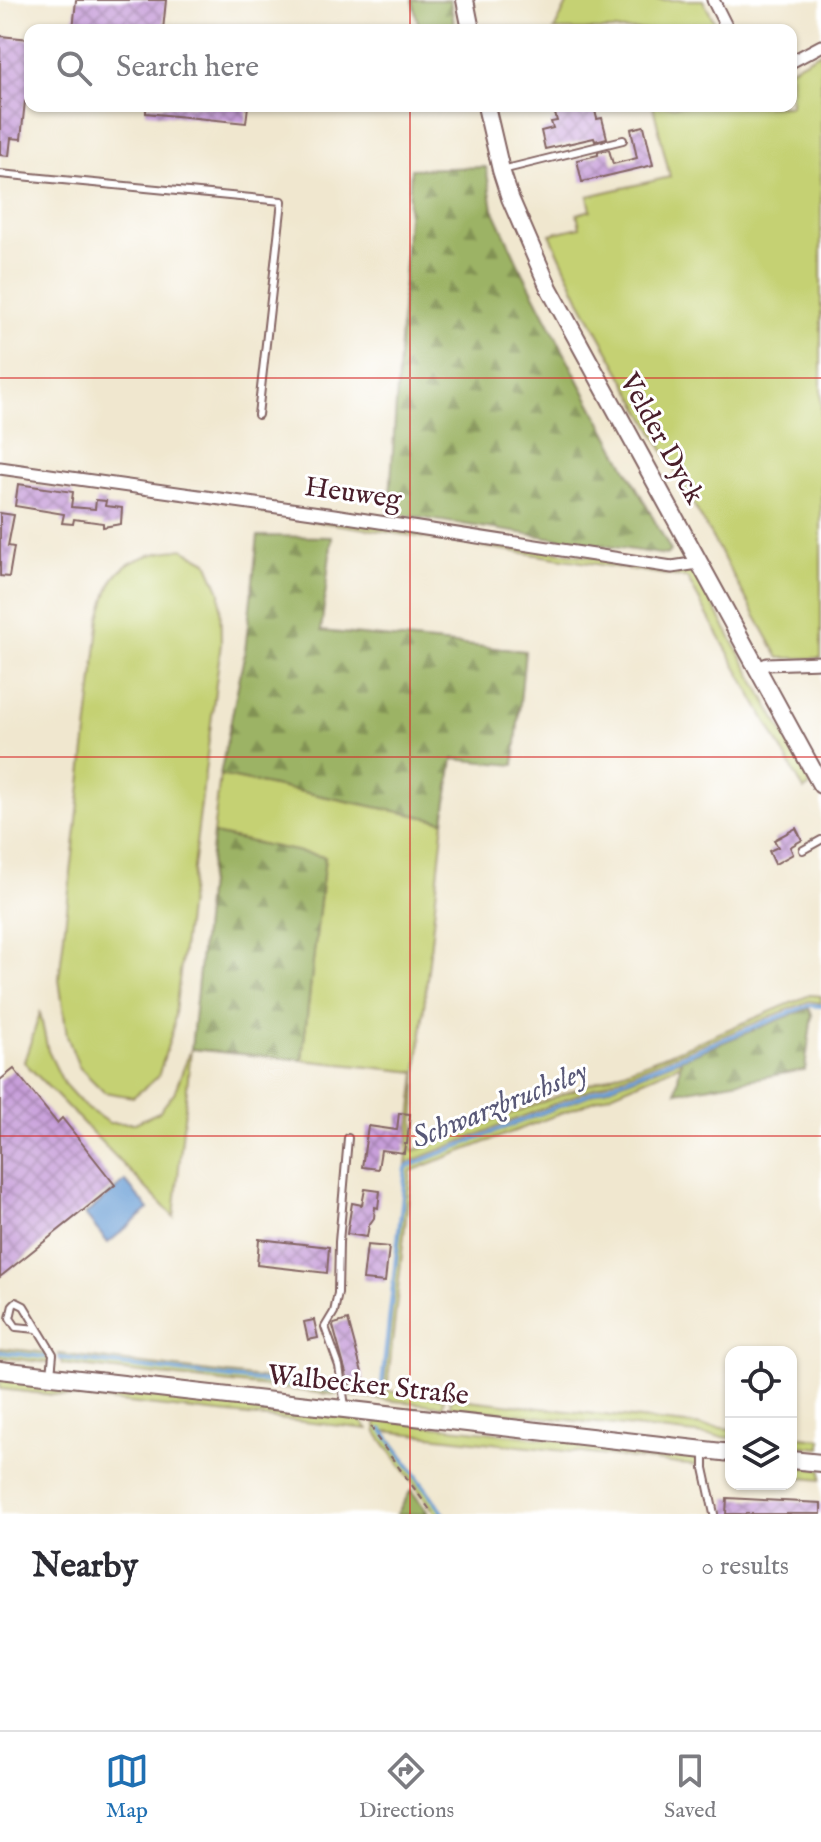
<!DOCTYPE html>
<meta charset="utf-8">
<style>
:root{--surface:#fff;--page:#f2f2f3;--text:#2b2b33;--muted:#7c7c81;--line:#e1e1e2;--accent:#1f6fb2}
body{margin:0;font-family:"IM FELL English",serif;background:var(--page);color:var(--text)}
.controls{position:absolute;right:24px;bottom:24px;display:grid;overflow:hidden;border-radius:16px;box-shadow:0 2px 6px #0004}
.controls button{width:72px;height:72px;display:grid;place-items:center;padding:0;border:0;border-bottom:2px solid var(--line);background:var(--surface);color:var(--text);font:40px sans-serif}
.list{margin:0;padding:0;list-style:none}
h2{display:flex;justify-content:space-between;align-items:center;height:104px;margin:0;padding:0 32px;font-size:34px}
h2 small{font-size:26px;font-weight:400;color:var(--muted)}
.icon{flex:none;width:44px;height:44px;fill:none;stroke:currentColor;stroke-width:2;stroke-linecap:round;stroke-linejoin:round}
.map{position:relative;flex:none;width:821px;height:1514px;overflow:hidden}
.search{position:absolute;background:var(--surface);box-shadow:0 2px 6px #0004;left:24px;right:24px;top:24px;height:88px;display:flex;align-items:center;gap:20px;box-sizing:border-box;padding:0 28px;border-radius:16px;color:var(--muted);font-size:30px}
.sheet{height:216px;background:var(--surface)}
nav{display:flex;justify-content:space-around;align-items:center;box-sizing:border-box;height:112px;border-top:2px solid var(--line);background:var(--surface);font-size:22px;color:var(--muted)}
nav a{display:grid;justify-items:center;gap:4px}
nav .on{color:var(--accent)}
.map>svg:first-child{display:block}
.grass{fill:#c5d173;stroke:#88784f;stroke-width:2}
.forest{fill:url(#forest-firs);stroke:#736948;stroke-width:2}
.water{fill:#699ed5;stroke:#5a5e80;stroke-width:2}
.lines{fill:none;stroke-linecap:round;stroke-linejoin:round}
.stream{stroke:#699ed5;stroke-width:4}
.building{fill:url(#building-cross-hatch)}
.lane-casing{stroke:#846564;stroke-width:10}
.street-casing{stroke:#846564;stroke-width:15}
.secondary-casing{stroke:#846564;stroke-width:20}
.path{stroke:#846564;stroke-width:2;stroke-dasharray:6 6;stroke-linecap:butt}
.lane{stroke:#fff;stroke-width:6}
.street{stroke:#fff;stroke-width:11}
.secondary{stroke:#fff;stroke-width:16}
.grid{fill:none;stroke:#d62828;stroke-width:2;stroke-opacity:0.55}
.labels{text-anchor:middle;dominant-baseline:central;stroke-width:6;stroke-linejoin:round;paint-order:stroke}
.street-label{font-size:28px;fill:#4a1f2b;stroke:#fff}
.water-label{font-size:30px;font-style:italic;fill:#585877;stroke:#fff}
</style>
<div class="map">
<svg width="821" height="1514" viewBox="0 0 821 1514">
<defs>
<pattern id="forest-firs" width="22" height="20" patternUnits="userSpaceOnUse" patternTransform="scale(2)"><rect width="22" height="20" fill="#9cb365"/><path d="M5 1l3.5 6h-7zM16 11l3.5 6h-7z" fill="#819153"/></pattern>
<pattern id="building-cross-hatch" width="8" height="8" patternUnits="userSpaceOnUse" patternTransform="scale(2)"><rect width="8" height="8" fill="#c89fda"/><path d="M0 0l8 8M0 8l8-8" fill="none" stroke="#a481b1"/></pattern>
</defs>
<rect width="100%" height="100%" fill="#fff"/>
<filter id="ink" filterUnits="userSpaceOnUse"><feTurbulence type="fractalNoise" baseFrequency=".0125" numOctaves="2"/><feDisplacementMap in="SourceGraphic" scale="16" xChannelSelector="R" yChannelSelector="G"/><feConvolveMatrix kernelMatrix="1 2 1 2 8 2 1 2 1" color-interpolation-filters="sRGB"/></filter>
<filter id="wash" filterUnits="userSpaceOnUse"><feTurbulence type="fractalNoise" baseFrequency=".006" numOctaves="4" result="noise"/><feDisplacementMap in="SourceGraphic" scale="32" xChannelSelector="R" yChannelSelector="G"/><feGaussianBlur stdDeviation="1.8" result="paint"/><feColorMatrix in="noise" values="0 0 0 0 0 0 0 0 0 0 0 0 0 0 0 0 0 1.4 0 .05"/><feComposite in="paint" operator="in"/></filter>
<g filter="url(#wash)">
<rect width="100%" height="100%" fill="#f0e7cf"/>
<!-- grass -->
<g class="grass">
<path d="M569,0H703L719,30H554Z"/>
<path d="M821,52V658H779L580,300L550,234L580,227L577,214L591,210L588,196L670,177L653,106H791V68Z"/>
<path d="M262,511L279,512L690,571L696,574L810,782L809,787L804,790L687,578L261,513Z"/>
<path d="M183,549L207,562L220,592L221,643L173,1029L158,1077L133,1097L104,1092L79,1067L67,1036L59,979L100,617C104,605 107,591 113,580C127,557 158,552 183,549Z"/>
<path d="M220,775L444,821L417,1072L413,1151L674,1052L810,995L821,996V1003L809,1001L410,1162L406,1166L416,1072L302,1060L325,857L213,834Z"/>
<path d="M40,1013L48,1051L64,1084L85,1107L109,1123H135L159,1112L174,1093L191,1049L174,1217L24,1062Z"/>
<path d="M681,1059L679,1065L611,1094L411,1171L387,1391L444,1398L443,1406L347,1396V1392L383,1395L407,1169L411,1166Z"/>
<path d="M0,1348L48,1353L50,1363L0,1357Z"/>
<path d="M59,1354L337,1387L338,1395L62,1364Z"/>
<path d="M0,1378L357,1417L368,1429L0,1389Z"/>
<path d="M450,1398L731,1429V1438L451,1407Z"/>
<path d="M379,1420L693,1455L697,1459L698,1466L385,1431L445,1514H436L377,1433L376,1424Z"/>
<path d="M791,1436L821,1439V1448L791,1445Z"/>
<path d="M791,1466L821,1469V1480L791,1477Z"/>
</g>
<!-- forest -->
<g class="forest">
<path d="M412,0H450L455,30H420Z"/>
<path d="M486,167L493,209L518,263L581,385L671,551L666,555L389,513L411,169Z"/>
<path d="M258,536L332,537L321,631L525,651L514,765L453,759L444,821L220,775L245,651Z"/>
<path d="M213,834L325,857L302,1060L191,1049Z"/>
<path d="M809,1008L812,1015L805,1070L676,1092L681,1059Z"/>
<path d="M411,1490L429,1514H397Z"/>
</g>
<!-- water -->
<path class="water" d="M125,1181L149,1209L108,1243L85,1215Z"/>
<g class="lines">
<!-- stream -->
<g class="stream">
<path d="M0,1352L45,1357"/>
<path d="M60,1358L334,1390"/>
<path d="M381,1393L406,1168L411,1165L809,1005L821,1006"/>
<path d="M382,1429L444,1514"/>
</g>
</g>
<g id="blocks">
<!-- building -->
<g class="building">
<path d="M76,0H166L163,30H73Z"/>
<path d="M0,36L30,39V101H25L21,139L11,138L9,156L0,155Z"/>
<path d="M146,106H248L246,123L146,113Z"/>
<path d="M574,106H594L597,119L602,118L607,138L595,141L594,138L545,149L541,131L553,128L551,122L557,121L554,110Z"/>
<path d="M644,126L653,165L582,182L577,160L598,155V152L609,150L613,164L637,158L631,129Z"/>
<path d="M18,484L73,492L71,507L95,509L96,500L106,501L105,506L122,508L121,524L103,527V523L74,519L73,524L62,523L64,514L15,506Z"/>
<path d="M0,513L14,515L8,546L14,547L9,577L0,576Z"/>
<path d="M796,828L802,840L790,847L793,854L775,864L769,851L778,847L774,840Z"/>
<path d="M14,1069L57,1123L62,1118L115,1185L0,1277V1080Z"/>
<path d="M399,1113L410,1114L407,1144H405L404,1153L381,1150L378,1169L362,1167L368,1126L397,1130Z"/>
<path d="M365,1189L380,1191L378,1208L375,1207L374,1218L369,1225L367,1237L347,1234L352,1203L362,1205Z"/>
<path d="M259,1239L329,1247L327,1273L257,1265Z"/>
<path d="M367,1245L389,1247L385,1282L363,1280Z"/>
<path d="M314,1320L318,1338L308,1340L304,1322Z"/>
<path d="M348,1320L364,1380L349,1384L333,1326L334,1324Z"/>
<path d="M727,1498L821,1503V1514H726Z"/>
</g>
</g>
</g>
<g filter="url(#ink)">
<use href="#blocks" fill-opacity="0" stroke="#846564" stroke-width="2"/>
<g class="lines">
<defs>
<g id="lane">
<path d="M502,170L623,140"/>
<path d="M0,174L282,201L258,415"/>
<path d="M803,850L821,840"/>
<path d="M37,1329L16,1327L10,1318L13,1305L16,1302L24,1306L53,1354L51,1375"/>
<path d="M345,1406L339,1366L325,1327L334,1312L338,1293L339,1242L348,1138"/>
<path d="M704,1451V1468L714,1514"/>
</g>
<g id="street">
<path d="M713,0L728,30"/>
<path d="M791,62L821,46"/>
<path d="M0,468L334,515L672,567L698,563"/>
<path d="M756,669L767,664L821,662"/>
</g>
<g id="secondary">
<path d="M465,0L471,30"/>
<path d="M486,106L501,170L510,198L549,288L821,785"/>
<path d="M0,1370L731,1453"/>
<path d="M791,1460L821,1463"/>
</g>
</defs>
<!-- lane casing -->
<use href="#lane" class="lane-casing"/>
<!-- street casing -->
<use href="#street" class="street-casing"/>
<!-- secondary casing -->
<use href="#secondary" class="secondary-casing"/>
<!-- path -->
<path class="path" d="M371,1426L375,1435L433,1514"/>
<!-- lane -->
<use href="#lane" class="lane"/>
<!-- street -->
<use href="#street" class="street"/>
<!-- secondary -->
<use href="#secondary" class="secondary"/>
</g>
</g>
<!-- grid -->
<path class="grid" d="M410,0V30M410,106V1514M0,378H821M0,757H821M0,1136H821"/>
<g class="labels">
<!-- street labels -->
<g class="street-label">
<text transform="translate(661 439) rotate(61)">Velder Dyck</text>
<text transform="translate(353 494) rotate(8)">Heuweg</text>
<text transform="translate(368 1386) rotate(6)">Walbecker Straße</text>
</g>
<!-- water labels -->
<g class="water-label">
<text transform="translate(500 1106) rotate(-22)">Schwarzbruchsley</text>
</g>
</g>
</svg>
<div class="controls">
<button><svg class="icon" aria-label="locate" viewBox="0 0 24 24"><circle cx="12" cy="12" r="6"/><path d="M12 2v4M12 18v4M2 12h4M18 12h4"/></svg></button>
<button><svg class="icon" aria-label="layers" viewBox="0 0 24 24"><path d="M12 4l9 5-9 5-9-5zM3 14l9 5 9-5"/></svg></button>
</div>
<div class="search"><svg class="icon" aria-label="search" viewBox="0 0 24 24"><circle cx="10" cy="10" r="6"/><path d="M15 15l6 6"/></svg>Search here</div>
</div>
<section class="sheet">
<h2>Nearby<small>0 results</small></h2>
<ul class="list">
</ul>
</section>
<nav>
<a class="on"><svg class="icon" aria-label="map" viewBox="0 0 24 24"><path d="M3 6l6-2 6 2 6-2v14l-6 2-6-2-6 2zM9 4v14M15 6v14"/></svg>Map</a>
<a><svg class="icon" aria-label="directions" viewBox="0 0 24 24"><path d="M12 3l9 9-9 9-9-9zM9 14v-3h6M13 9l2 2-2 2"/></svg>Directions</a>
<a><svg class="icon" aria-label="saved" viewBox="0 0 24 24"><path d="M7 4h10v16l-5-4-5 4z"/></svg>Saved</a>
</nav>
